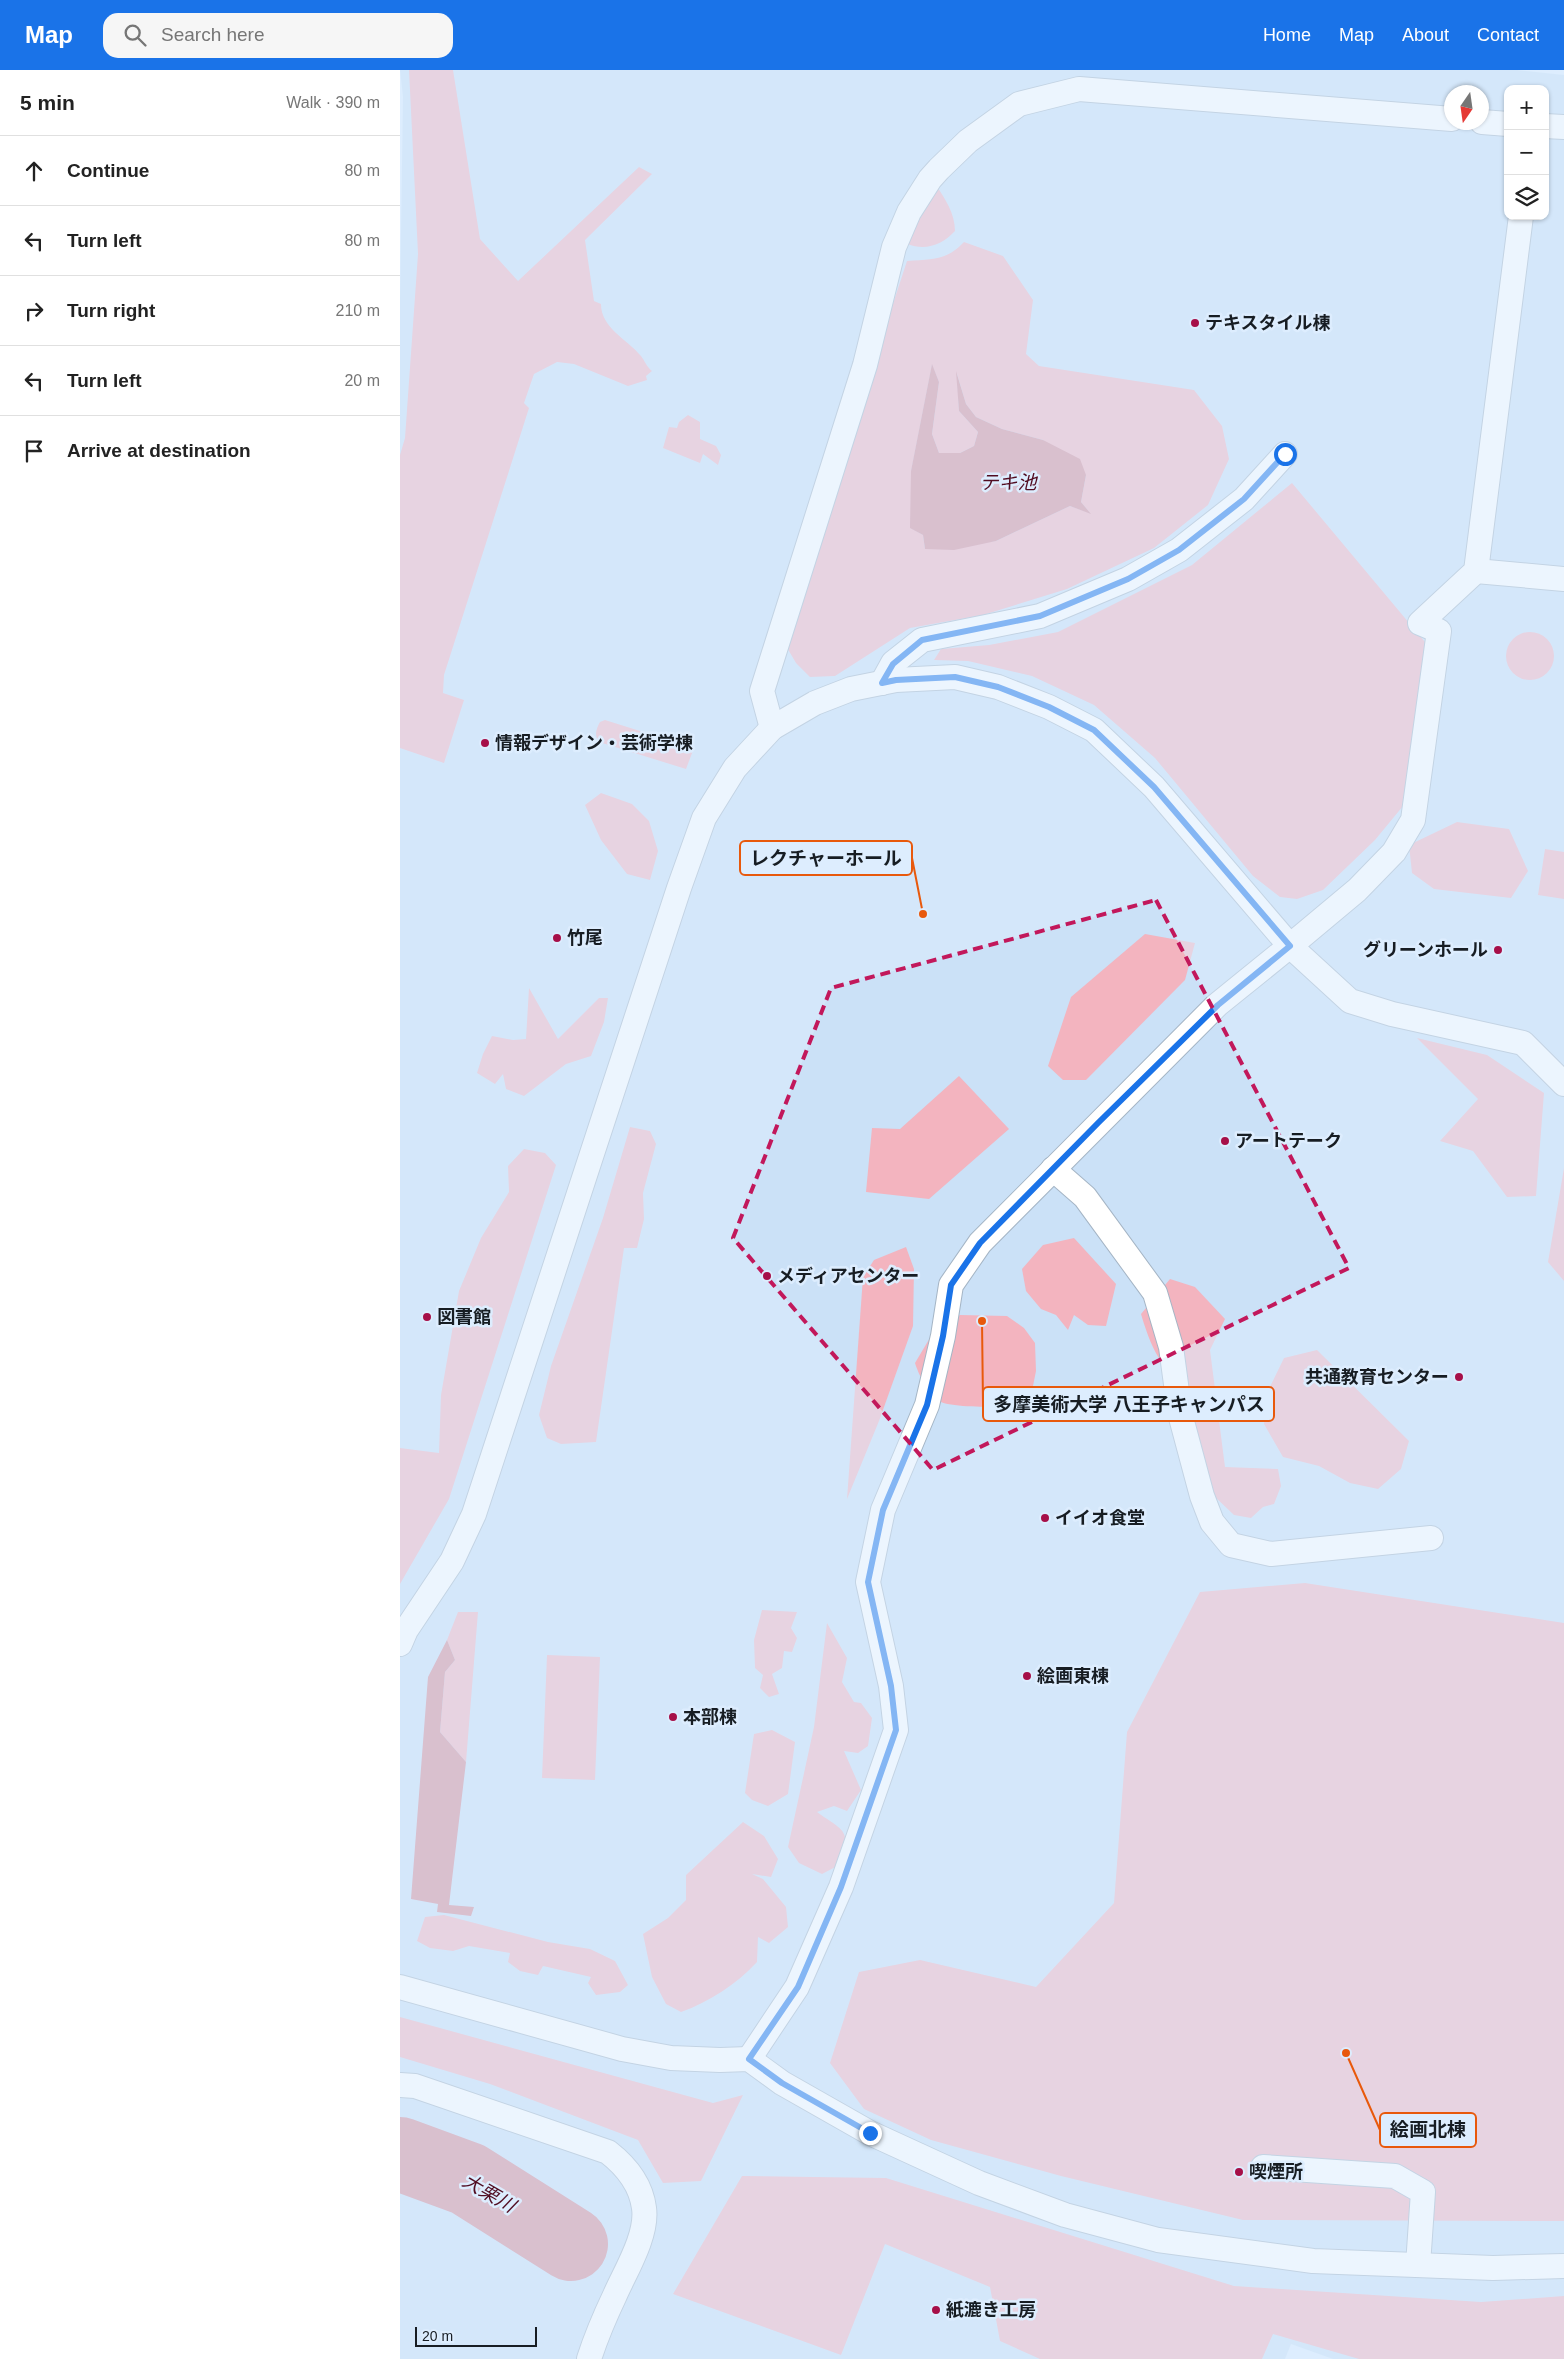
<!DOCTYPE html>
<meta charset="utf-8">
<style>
:root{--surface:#fff;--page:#f6f6f6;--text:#222;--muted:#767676;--line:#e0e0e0;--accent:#1a73e8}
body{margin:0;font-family:Helvetica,"Noto Sans JP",sans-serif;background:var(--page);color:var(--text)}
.controls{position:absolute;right:15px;top:15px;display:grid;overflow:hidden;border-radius:10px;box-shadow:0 1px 4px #0004}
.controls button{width:45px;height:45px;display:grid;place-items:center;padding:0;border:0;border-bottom:1px solid var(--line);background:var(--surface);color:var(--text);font:25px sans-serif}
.compass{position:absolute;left:1044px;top:15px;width:45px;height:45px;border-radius:50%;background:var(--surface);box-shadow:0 1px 4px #0004;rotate:193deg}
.scale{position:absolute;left:15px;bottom:12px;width:122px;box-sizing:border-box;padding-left:5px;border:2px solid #171d23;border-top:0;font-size:14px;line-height:18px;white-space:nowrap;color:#171d23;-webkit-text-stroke:4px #ddedfe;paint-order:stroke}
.stop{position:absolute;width:15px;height:15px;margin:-11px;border:4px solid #1a73e8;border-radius:50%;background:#fff}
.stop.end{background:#1a73e8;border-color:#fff;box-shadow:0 1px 5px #0008}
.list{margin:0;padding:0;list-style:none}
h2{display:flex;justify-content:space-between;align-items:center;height:65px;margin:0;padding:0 20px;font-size:21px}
h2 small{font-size:16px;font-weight:400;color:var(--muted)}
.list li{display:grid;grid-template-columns:32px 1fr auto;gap:15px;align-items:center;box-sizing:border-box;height:70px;padding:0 20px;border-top:1px solid var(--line)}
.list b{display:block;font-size:19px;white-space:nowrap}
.list em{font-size:16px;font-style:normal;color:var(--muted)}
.icon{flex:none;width:28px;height:28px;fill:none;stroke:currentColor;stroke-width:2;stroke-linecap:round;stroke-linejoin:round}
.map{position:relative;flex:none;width:1164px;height:2289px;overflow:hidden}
header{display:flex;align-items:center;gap:30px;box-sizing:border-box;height:70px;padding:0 25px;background:var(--accent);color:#fff}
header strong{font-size:24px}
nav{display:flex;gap:28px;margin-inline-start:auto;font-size:18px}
.search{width:350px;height:45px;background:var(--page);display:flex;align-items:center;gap:12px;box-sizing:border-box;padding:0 18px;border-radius:15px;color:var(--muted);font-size:19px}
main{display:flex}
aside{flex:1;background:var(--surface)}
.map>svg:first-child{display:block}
.built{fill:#cbe1f7;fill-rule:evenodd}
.green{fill:#f3b4bf;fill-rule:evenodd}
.water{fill:#d48996}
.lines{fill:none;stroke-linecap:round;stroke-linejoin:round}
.river{stroke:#d48996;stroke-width:74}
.lane-casing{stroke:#a5b5c5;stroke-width:26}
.lane{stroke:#fff;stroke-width:24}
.route{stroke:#1a73e8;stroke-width:6}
.marked{fill:none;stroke:#c2185b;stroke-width:4;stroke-dasharray:10 6;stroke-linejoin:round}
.poi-dot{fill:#a60f48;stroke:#ddedfe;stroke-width:2}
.labels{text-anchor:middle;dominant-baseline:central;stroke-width:5;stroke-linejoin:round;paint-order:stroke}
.poi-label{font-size:18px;font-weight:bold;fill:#171d23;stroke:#ddedfe;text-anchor:start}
.water-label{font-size:19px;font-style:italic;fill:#510d22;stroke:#ddedfe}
.leader{fill:none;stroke:#e8590c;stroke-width:2}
.callout-dot{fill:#e8590c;stroke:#ddedfe;stroke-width:2}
.callout{fill:#ddedfe;stroke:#e8590c;stroke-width:2}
.callout-label{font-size:19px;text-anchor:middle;font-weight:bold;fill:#171d23}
</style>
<header>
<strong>Map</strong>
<div class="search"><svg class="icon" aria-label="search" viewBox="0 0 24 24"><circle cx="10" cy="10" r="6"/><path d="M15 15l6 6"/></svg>Search here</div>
<nav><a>Home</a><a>Map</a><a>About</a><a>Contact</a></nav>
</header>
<main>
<aside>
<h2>5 min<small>Walk · 390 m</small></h2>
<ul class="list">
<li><svg class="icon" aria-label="ahead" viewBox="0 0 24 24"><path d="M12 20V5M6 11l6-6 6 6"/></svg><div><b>Continue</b></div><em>80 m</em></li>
<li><svg class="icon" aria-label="left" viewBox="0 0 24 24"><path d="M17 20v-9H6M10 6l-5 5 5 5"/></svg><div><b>Turn left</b></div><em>80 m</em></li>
<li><svg class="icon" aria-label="right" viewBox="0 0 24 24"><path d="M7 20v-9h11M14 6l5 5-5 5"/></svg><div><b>Turn right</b></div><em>210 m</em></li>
<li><svg class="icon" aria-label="left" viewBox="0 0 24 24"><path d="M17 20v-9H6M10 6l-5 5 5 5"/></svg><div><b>Turn left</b></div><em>20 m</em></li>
<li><svg class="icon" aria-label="arrive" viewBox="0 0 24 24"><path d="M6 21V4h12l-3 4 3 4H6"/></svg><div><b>Arrive at destination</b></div></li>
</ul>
</aside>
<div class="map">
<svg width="1164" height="2289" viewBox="0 0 1164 2289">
<rect width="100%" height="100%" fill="#ddedfe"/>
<!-- built -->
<path class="built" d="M0,0H1117L1164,5V2289H933L891,2274L885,2289H0V229L3,27ZM1108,19H1145V146H1108ZM1052,22H1082V52H1052Z"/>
<!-- green -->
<g class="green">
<path d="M9,0H53L80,169L118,211L239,97L252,104L185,170L194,231L201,234C201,258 227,269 241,286C245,291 246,296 252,301L246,306L247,310L228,316L174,294L157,292L134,304L124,333L129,338L44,605L43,623L64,630L44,693L0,678V385L5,368L18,184Z"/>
<path d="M536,115C545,129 555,143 555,161C542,175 526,181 507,174Z"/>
<path d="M564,172L603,186L633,230L626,284L639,296L794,320L822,356L829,389L808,435L754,478L667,519L583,545L510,558L435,606L410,607L396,593L386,576L431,423L507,191C532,189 546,191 564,172ZM532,295L539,312L532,364L539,383H560L574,376L578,362L559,341L557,304L566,334L576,347L602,359L643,370L686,405L681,432L690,443L670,436L596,471L525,479L523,465L511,458V402Z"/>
<path d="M288,345L300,352V369L316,376L321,385L318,395L303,384L300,393L263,378L269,357L277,358L279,352Z"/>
<path d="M892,413L1025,572L1008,730L975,770L923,820L897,829L880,827L853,806L755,688L694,635L632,606L568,591L534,590L541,579L589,575L658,562L792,495Z"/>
<circle cx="1130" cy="586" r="24"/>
<path d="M205,650L294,678L286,699L199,672C194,665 196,659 200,652Z"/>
<path d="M201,723L232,734L249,751L258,781L250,810L227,804L201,770L185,735Z"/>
<path d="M1057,752L1109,759L1128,801L1111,828L1034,819L1012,803L1009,775Z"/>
<path d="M1145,779L1164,782V829L1138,825Z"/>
<path d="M745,864L795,873L785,910L686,1010H663L648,996L671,927Z"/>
<path d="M129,918L158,969L199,928H208L204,952L191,986L166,994L124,1026L106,1019L103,1004L95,1014L77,1003L83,984L92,966L113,970L126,969Z"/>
<path d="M1017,968L1087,985L1144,1023L1136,1126L1107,1127L1073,1081L1040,1071L1078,1029Z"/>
<path d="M559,1006L609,1059L529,1129L466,1122L472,1058L500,1059Z"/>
<path d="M230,1057L250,1061L256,1074L243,1123L244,1149L237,1178H224L196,1372L161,1374L147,1368L139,1345L151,1296L203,1148Z"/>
<path d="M124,1079L145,1083L156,1095L49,1429L0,1514V1378L39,1383L41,1325L59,1221L81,1168L109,1122L108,1096Z"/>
<path d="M1164,1098V1211L1148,1192Z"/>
<path d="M674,1168L716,1214L706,1256L688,1255L674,1245L668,1260L656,1245L641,1239L626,1221L622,1199L643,1175Z"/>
<path d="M506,1177L514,1199L513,1256L479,1351L447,1429L463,1207L474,1190Z"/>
<path d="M770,1209L795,1217L825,1249L810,1280L825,1397L878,1399L881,1416L874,1434L863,1437L851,1448L834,1445L814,1426L787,1413L802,1379L791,1354L795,1344L796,1331C764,1299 754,1288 741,1244Z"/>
<path d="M560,1245L607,1246L624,1258L635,1273L636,1301L633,1316L615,1337C598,1336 550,1339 537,1330C528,1324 518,1303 515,1293L534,1261Z"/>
<path d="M917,1280L1009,1371L1001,1399L978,1419L950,1413L919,1396L883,1387L864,1354L867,1323L884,1288Z"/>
<path d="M905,1513L1164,1553V2151L843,2150L661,2106L531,2070L464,2039L430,1993L459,1902L520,1890L636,1917L714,1833L727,1662L800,1522Z"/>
<path d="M362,1540L397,1542L391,1558L397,1568L392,1582L384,1581L382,1598L372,1604L379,1624L369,1627L360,1618L363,1605L355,1598L354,1570Z"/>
<path d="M58,1542H78L66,1692L40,1662L45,1602L55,1590L47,1570Z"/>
<path d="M427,1553L447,1588L442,1612L454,1632L461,1633L472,1648L468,1676L458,1683L444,1681L461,1720L447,1741L434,1736L417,1742C443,1761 449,1757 445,1792L422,1804L399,1793L388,1777L414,1657Z"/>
<path d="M147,1585L200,1587L195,1710L142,1708Z"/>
<path d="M372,1660L395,1672L388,1724L368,1736L352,1730L345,1723L354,1664Z"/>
<path d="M343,1752L364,1766L378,1789L371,1807L352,1804L363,1809L386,1837L388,1857L369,1873L358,1867L357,1892C337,1914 309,1932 281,1942L266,1934L252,1907L243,1864L268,1848L286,1830V1805Z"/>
<path d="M44,1845L148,1872L190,1879L215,1891L228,1915L220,1922L196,1925L188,1913L191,1907L143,1896L138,1905L120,1901L108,1892L110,1883L69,1876L53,1881L30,1878L17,1871L25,1847Z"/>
<path d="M0,1947L313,2033L343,2025L301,2111L263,2113L238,2070L90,2014L0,1987Z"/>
<path d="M342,2106L486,2108L834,2216L1081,2232L1164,2226V2289H959L873,2264L862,2289H640L600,2271L590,2217L485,2174L441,2285L273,2224Z"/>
</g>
<!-- water -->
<g class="water">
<path d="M532,294L539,312L532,364L539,383H560L574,376L578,362L559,341L556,301L566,334L576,347L602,359L643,370L680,389L686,405L681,432L691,444L670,436L596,471L554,480L525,479L523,465L510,458L511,401Z"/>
<path d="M47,1570L55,1590L45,1602L40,1662L66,1692L49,1835L74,1837L71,1846L37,1842L38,1834L11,1829L28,1607Z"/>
</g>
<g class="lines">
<!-- river -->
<path class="river" d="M0,2084L68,2109L171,2174"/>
<defs>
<g id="lane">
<path d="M1082,52L1108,54"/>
<path d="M1145,56L1164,57"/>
<path d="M1076,501L1164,509"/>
<path d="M482,613L493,593L522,570L640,546L728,509L779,480L844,429L885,384"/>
<path d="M372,658L362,621L465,295L494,177L509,142L530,109L539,99L568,71L619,34L679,19L1052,49"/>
<path d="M653,1099L685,1127L755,1223L771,1277L780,1344L802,1426L812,1452L831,1475L871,1484L1031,1468"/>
<path d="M0,1574L6,1560L52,1491L74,1444L279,818L304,748L335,698L372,658L415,633L451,619L496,610L555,607L598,617L649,637L694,660L754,717L890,876L957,820L994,782L1013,750L1039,561L1020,553L1076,501L1121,146"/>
<path d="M0,1917L222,1979L271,1988L320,1990L349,1989L382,2013L470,2063L579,2113L665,2145L758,2170L913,2191L1093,2198L1164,2196"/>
<path d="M349,1989L397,1917L441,1817L496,1660L491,1616L468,1512L483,1440L527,1335L543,1266L551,1215L580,1173L817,935L890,876L950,931L992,944L1123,973L1164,1014"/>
<path d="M0,2015L15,2016L208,2082C226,2096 241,2115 244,2138C248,2165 225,2202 215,2225C205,2246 196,2267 189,2289"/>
<path d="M863,2097L995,2106L1023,2122L1018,2195"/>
</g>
</defs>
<!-- lane casing -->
<use href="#lane" class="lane-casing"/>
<!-- lane -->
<use href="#lane" class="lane"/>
</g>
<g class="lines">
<!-- route -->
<path class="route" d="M470,2063L382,2013L349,1989L398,1917L441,1817L496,1660L491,1616L468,1512L483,1440L527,1335L543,1266L551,1215L580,1173L699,1052L818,935L890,876L754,717L694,660L649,637L598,617L555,607L496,610L482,613L493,594L522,570L640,546L728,509L779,480L844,429L885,384"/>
</g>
<!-- marked area -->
<path d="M0 0H1164V2289H0ZM756,830L949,1198L533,1400L333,1168L431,918Z" fill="#ddedfe" fill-opacity=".55" fill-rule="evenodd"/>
<path class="marked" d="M756,830L949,1198L533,1400L333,1168L431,918Z"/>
<!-- markers -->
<g class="poi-dot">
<circle cx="795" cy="253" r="5"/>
<circle cx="85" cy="673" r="5"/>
<circle cx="157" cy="868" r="5"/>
<circle cx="1098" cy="880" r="5"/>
<circle cx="825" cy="1071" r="5"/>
<circle cx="367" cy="1206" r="5"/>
<circle cx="27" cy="1247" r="5"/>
<circle cx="1059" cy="1307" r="5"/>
<circle cx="645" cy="1448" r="5"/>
<circle cx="627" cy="1606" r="5"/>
<circle cx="273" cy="1647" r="5"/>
<circle cx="839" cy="2102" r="5"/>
<circle cx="536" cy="2240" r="5"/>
</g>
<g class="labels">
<!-- poi labels -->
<g class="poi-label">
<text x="805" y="253">テキスタイル棟</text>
<text x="95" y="673">情報デザイン・芸術学棟</text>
<text x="167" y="868">竹尾</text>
<text x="1088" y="880" text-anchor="end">グリーンホール</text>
<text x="835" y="1071">アートテーク</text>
<text x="377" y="1206">メディアセンター</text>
<text x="37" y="1247">図書館</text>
<text x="1049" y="1307" text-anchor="end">共通教育センター</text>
<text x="655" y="1448">イイオ食堂</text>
<text x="637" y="1606">絵画東棟</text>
<text x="283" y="1647">本部棟</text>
<text x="849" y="2102">喫煙所</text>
<text x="546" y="2240">紙漉き工房</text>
</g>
<!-- water labels -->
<g class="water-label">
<text x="608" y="412">テキ池</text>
<text transform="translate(89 2123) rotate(30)">大栗川</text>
</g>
</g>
<!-- callouts -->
<path class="leader" d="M523 844L512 788M582 1251L583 1334M946 1983L980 2060"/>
<g class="callout-dot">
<circle cx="523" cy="844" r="5"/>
<circle cx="582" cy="1251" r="5"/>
<circle cx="946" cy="1983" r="5"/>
</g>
<g class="callout">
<rect x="340" y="771" width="172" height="34" rx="5"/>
<rect x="583" y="1317" width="291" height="34" rx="5"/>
<rect x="980" y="2043" width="96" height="34" rx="5"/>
</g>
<g class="callout-label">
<text x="426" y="795">レクチャーホール</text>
<text x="729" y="1341">多摩美術大学 八王子キャンパス</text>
<text x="1028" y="2066">絵画北棟</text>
</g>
</svg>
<div class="controls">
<button>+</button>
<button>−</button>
<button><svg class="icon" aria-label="layers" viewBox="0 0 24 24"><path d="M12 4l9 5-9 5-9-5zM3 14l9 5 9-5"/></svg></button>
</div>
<svg class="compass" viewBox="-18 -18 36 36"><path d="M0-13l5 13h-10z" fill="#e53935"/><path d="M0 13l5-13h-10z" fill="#767676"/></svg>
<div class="scale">20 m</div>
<div class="stop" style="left:885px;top:384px"></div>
<div class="stop end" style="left:470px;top:2063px"></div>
</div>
</main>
